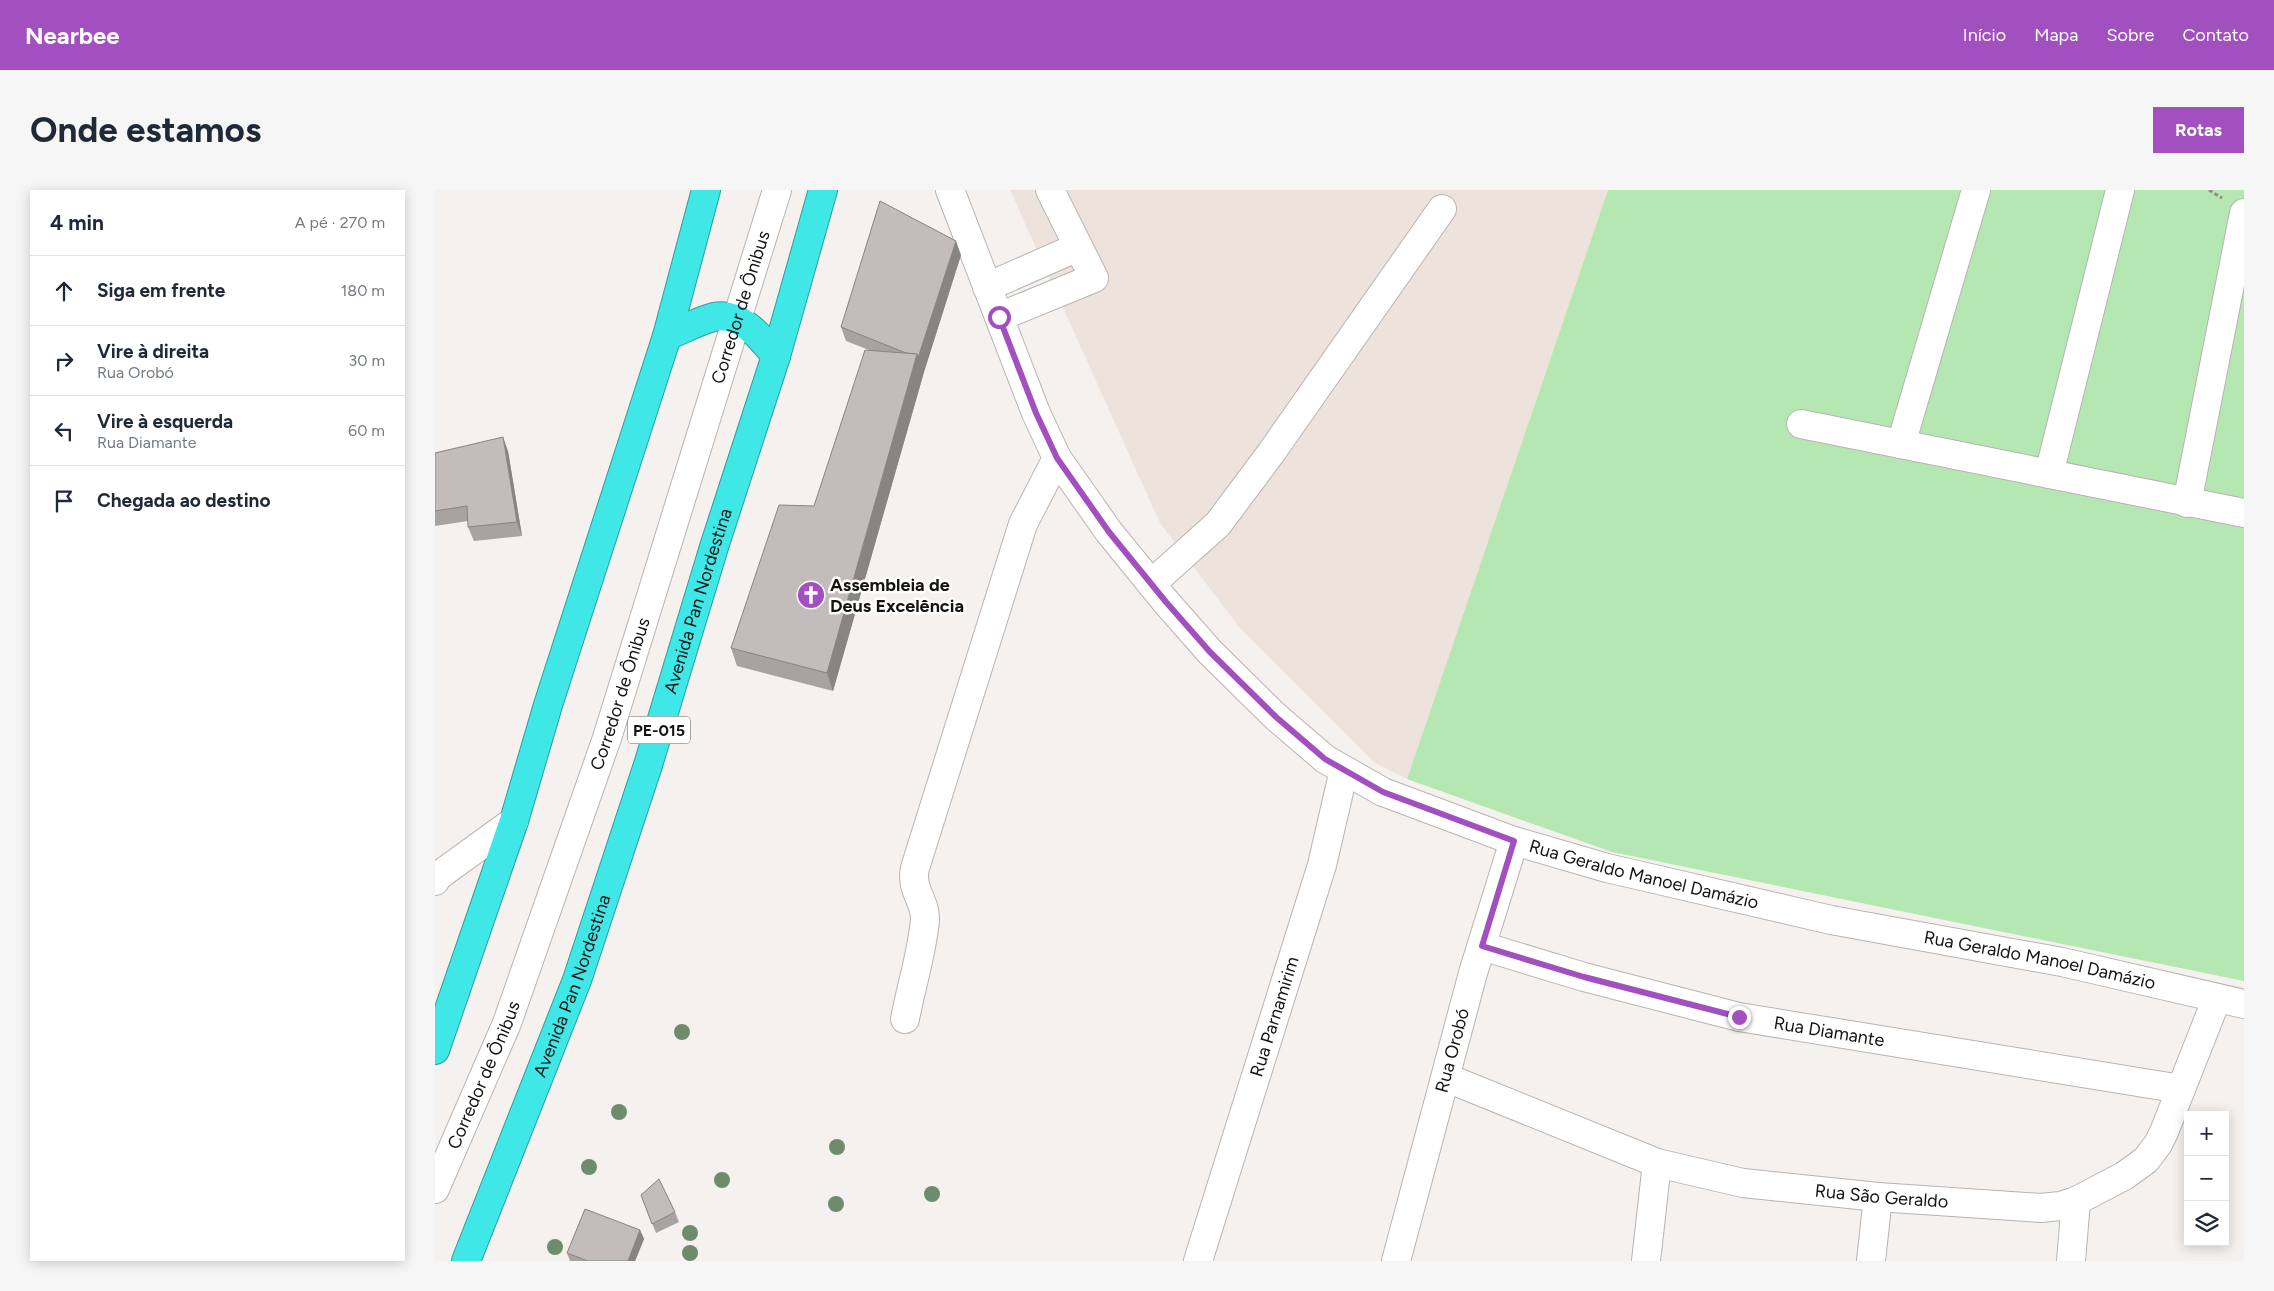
<!DOCTYPE html>
<html lang="pt">
<meta charset="utf-8">
<style>
:root{--surface:#fff;--page:#f6f6f7;--text:#1f2937;--muted:#747a83;--line:#e0e1e3;--accent:#a250bf}
body{margin:0;font-family:Figtree,sans-serif;background:var(--page);color:var(--text)}
.controls{position:absolute;right:15px;bottom:15px;display:grid;overflow:hidden;border-radius:0px;box-shadow:0 2px 12px #0003}
.controls button{width:45px;height:45px;display:grid;place-items:center;padding:0;border:0;border-bottom:1px solid var(--line);background:var(--surface);color:var(--text);font:25px sans-serif}
.stop{position:absolute;width:15px;height:15px;margin:-11px;border:4px solid #a250bf;border-radius:50%;background:#fff}
.stop.end{background:#a250bf;border-color:#fff;box-shadow:0 1px 5px #0008}
.list{margin:0;padding:0;list-style:none}
h2{display:flex;justify-content:space-between;align-items:center;height:65px;margin:0;padding:0 20px;font-size:21px}
h2 small{font-size:16px;font-weight:400;color:var(--muted)}
.list li{display:grid;grid-template-columns:32px 1fr auto;gap:15px;align-items:center;box-sizing:border-box;height:70px;padding:0 20px;border-top:1px solid var(--line)}
.list b{display:block;font-size:19px;white-space:nowrap}
.list p{margin:0;font-size:16px;white-space:nowrap;color:var(--muted)}
.list em{font-size:16px;font-style:normal;color:var(--muted)}
.icon{flex:none;width:28px;height:28px;fill:none;stroke:currentColor;stroke-width:2;stroke-linecap:round;stroke-linejoin:round}
.map{position:relative;flex:none;width:1809px;height:1071px;overflow:hidden;border-radius:0px}
header{display:flex;align-items:center;gap:30px;box-sizing:border-box;height:70px;padding:0 25px;background:var(--accent);color:#fff}
header strong{font-size:24px}
nav{display:flex;gap:28px;margin-inline-start:auto;font-size:18px}
.intro{display:flex;align-items:center;justify-content:space-between;box-sizing:border-box;height:120px;padding:0 30px}
h1{margin:0;font-size:35px}
.button{padding:12px 22px;border-radius:0px;background:var(--accent);color:#fff;font-size:18px;font-weight:700}
main{display:flex;gap:30px;padding:0 30px}
aside{flex:1;background:var(--surface);border-radius:0px;box-shadow:0 2px 12px #0003}
.map>svg:first-child{display:block}
.built{fill:#eee2dc}
.green{fill:#b4e7b2}
.lines{fill:none;stroke-linecap:round;stroke-linejoin:round}
.minor-casing{stroke:#b8b4b1;stroke-width:30}
.highway-casing{stroke:#309d9c;stroke-width:30}
.path{stroke:#8e8b89;stroke-width:3;stroke-dasharray:4 2.5;stroke-linecap:butt}
.minor{stroke:#fff;stroke-width:28}
.highway{stroke:#3fe8e7;stroke-width:28}
.tree{fill:#6e8c6c}
.wall{fill:#a7a3a1}
.shaded-wall{fill:#888483}
.building{fill:#c2bdbb;stroke:#888483}
.route{stroke:#a250bf;stroke-width:6}
.labels{text-anchor:middle;dominant-baseline:central;stroke-width:5;stroke-linejoin:round;paint-order:stroke}
.shield{fill:#fff;stroke:#5a5a59;stroke-width:1}
.shield-label{font-size:16px;font-weight:bold;fill:#141312}
.street-label{font-size:18px;fill:#141312;stroke:#fff}
.poi-label{font-size:18px;font-weight:bold;fill:#141312;stroke:#fff;text-anchor:start}
</style>
<header>
<strong>Nearbee</strong>
<nav><a>Início</a><a>Mapa</a><a>Sobre</a><a>Contato</a></nav>
</header>
<div class="intro"><h1>Onde estamos</h1><a class="button">Rotas</a></div>
<main>
<aside>
<h2>4 min<small>A pé · 270 m</small></h2>
<ul class="list">
<li><svg class="icon" aria-label="ahead" viewBox="0 0 24 24"><path d="M12 20V5M6 11l6-6 6 6"/></svg><div><b>Siga em frente</b></div><em>180 m</em></li>
<li><svg class="icon" aria-label="right" viewBox="0 0 24 24"><path d="M7 20v-9h11M14 6l5 5-5 5"/></svg><div><b>Vire à direita</b><p>Rua Orobó</p></div><em>30 m</em></li>
<li><svg class="icon" aria-label="left" viewBox="0 0 24 24"><path d="M17 20v-9H6M10 6l-5 5 5 5"/></svg><div><b>Vire à esquerda</b><p>Rua Diamante</p></div><em>60 m</em></li>
<li><svg class="icon" aria-label="arrive" viewBox="0 0 24 24"><path d="M6 21V4h12l-3 4 3 4H6"/></svg><div><b>Chegada ao destino</b></div></li>
</ul>
</aside>
<div class="map">
<svg width="1809" height="1071" viewBox="0 0 1809 1071">
<rect width="100%" height="100%" fill="#f5f1ee"/>
<!-- built -->
<path class="built" d="M575,0H1173L972,589L940,573L805,438L725,333Z"/>
<!-- green -->
<path class="green" d="M1173,0H1809V791L1177,662L972,589Z"/>
<g class="lines">
<defs>
<g id="minor">
<path id="s1" d="M515,0L601,223L622,268L674,342L731,412L775,462L841,527L890,569L948,602L1079,651L1172,678L1396,730L1627,772L1809,814"/>
<path d="M552,97L643,57"/>
<path d="M564,127L659,88L615,0"/>
<path d="M1366,234L1809,323"/>
<path d="M1466,254L1541,0"/>
<path d="M1614,284L1685,0"/>
<path d="M1752,313L1809,23"/>
<path d="M716,394L783,334L836,263L1007,19"/>
<path d="M0,691L3,686L79,631"/>
<path id="s2" d="M1047,756L1149,787L1304,827L1746,899"/>
<path d="M470,829C476,797 487,763 490,730C491,711 475,700 480,678L588,334L622,268"/>
<path id="s3" d="M1012,888L1222,973L1308,993L1443,1007L1606,1018L1625,1016L1641,1011L1689,986L1711,970L1723,954L1729,942L1782,808"/>
<path id="s4" d="M0,999L72,833L172,548L342,0"/>
<path id="s5" d="M763,1071L887,675L909,580"/>
<path id="s6" d="M961,1071L1038,783L1079,651"/>
<path d="M1211,1071L1222,973"/>
<path d="M1436,1071L1443,1007"/>
<path d="M1636,1071L1641,1011"/>
</g>
<g id="highway">
<path d="M232,146C247,140 263,131 279,127C306,121 326,148 341,166"/>
<path d="M0,860L79,631L113,515L232,146L271,0"/>
<path id="s7" d="M31,1071L142,790L213,575L279,357L341,166L388,0"/>
</g>
</defs>
<!-- minor casing -->
<use href="#minor" class="minor-casing"/>
<!-- highway casing -->
<use href="#highway" class="highway-casing"/>
<!-- path -->
<path class="path" d="M1774,0L1787,8"/>
<!-- minor -->
<use href="#minor" class="minor"/>
<!-- highway -->
<use href="#highway" class="highway"/>
</g>
<!-- trees -->
<g class="tree">
<circle cx="247" cy="842" r="8"/>
<circle cx="184" cy="922" r="8"/>
<circle cx="402" cy="957" r="8"/>
<circle cx="154" cy="977" r="8"/>
<circle cx="287" cy="990" r="8"/>
<circle cx="497" cy="1004" r="8"/>
<circle cx="401" cy="1014" r="8"/>
<circle cx="255" cy="1043" r="8"/>
<circle cx="120" cy="1057" r="8"/>
<circle cx="255" cy="1063" r="8"/>
</g>
<!-- wall -->
<g class="wall">
<path d="M526,65L489,182L398,501L302,476L296,458L379,316L434,160L411,151L406,137Z"/>
<path d="M73,261L87,346L39,351L33,337V331L0,336V263Z"/>
<path d="M206,1005L240,1022L244,1032L221,1043Z"/>
<path d="M205,1040L209,1049L200,1071H135L132,1063Z"/>
</g>
<!-- shaded-wall -->
<g class="shaded-wall">
<path d="M521,51L526,65L489,182L398,501L392,483L482,164Z"/>
<path d="M68,247L73,261L87,346L82,332Z"/>
<path d="M205,1040L209,1049L200,1071H193Z"/>
</g>
<!-- building -->
<g class="building">
<path d="M445,11L521,51L483,168L482,164L471,163L406,137Z"/>
<path d="M430,160L482,164L392,483L296,458L344,315L379,316Z"/>
<path d="M68,247L82,332L33,337L32,316L0,321V263Z"/>
<path d="M224,989L240,1022L217,1034L206,1005Z"/>
<path d="M150,1019L205,1040L193,1071H153L132,1063Z"/>
</g>
<g class="lines">
<!-- route -->
<path class="route" d="M564,127L601,223L622,268L674,342L731,412L775,462L841,527L890,569L948,602L1079,651L1047,756L1149,787L1304,827"/>
</g>
<!-- icons -->
<defs>
<symbol id="church-disc" viewBox="-11 -11 22 22"><circle r="9.5" fill="#a250bf" stroke="#fff"/><path d="M-1.2-6h2.4v3.5h3.3v2.4h-3.3V6h-2.4V-.1h-3.3v-2.4h3.3Z" fill="#fff"/></symbol>
</defs>
<g fill-rule="evenodd">
<use href="#church-disc" x="360" y="389" width="32" height="32"/>
</g>
<g class="labels">
<!-- shield labels -->
<rect class="shield" x="193" y="526.5" width="62" height="27" rx="4"/>
<g class="shield-label">
<text x="224" y="540">PE-015</text>
</g>
<!-- street labels -->
<g class="street-label">
<text stroke="none"><textPath href="#s4" startOffset="934">Corredor de Ônibus</textPath></text>
<text stroke="none"><textPath href="#s7" startOffset="700">Avenida Pan Nordestina</textPath></text>
<text stroke="none"><textPath href="#s4" startOffset="529">Corredor de Ônibus</textPath></text>
<text stroke="none"><textPath href="#s1" startOffset="1034">Rua Geraldo Manoel Damázio</textPath></text>
<text stroke="none"><textPath href="#s1" startOffset="1439">Rua Geraldo Manoel Damázio</textPath></text>
<text stroke="none"><textPath href="#s7" startOffset="295">Avenida Pan Nordestina</textPath></text>
<text stroke="none"><textPath href="#s5" startOffset="256">Rua Parnamirim</textPath></text>
<text stroke="none"><textPath href="#s2" startOffset="358">Rua Diamante</textPath></text>
<text stroke="none"><textPath href="#s6" startOffset="218">Rua Orobó</textPath></text>
<text stroke="none"><textPath href="#s4" startOffset="124">Corredor de Ônibus</textPath></text>
<text stroke="none"><textPath href="#s3" startOffset="454">Rua São Geraldo</textPath></text>
</g>
<!-- poi labels -->
<g class="poi-label">
<text x="395" y="395">Assembleia de<tspan x="395" dy="21">Deus Excelência</tspan></text>
</g>
</g>
</svg>
<div class="controls">
<button>+</button>
<button>−</button>
<button><svg class="icon" aria-label="layers" viewBox="0 0 24 24"><path d="M12 4l9 5-9 5-9-5zM3 14l9 5 9-5"/></svg></button>
</div>
<div class="stop" style="left:564px;top:127px"></div>
<div class="stop end" style="left:1304px;top:827px"></div>
</div>
</main>
